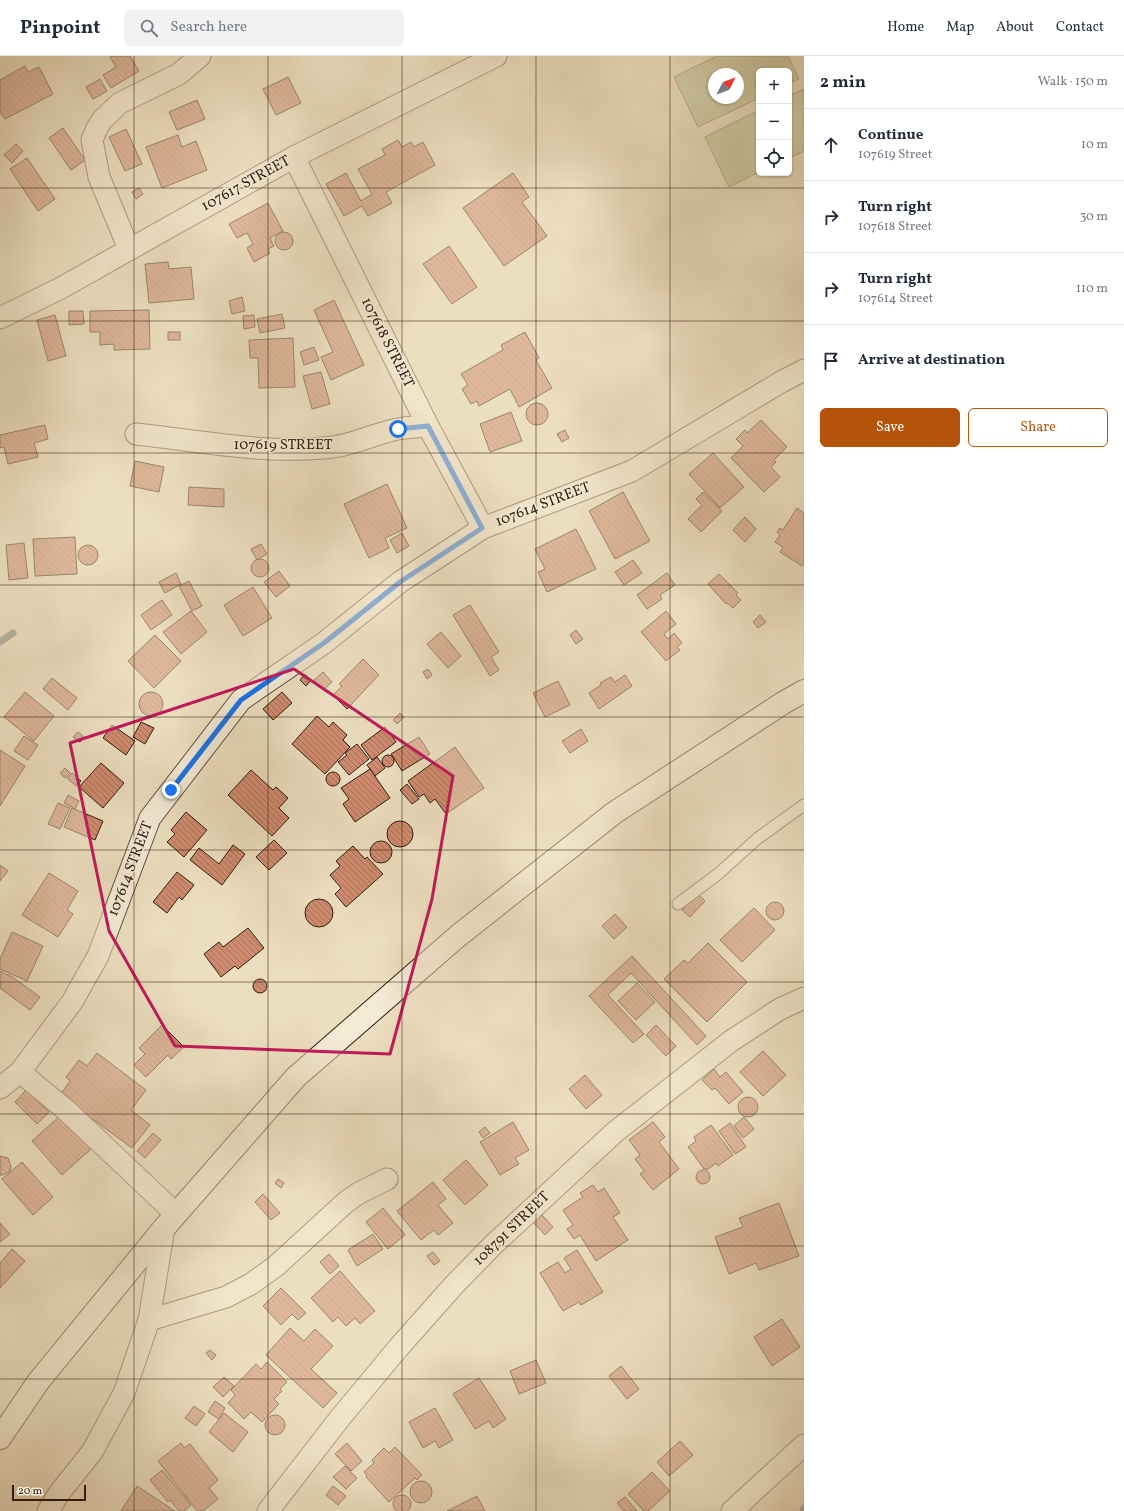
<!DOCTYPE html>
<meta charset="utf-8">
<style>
:root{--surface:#fff;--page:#f2f2f3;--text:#1f2937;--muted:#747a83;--line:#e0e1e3;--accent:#b45309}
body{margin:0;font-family:Vollkorn,serif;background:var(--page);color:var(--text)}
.controls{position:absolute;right:12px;top:12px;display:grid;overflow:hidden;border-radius:6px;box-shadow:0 1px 3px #0004}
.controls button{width:36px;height:36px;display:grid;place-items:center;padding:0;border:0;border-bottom:1px solid var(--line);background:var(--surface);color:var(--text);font:20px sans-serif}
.compass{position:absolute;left:708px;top:12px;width:36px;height:36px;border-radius:50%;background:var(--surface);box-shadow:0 1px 3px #0004;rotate:48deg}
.scale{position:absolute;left:12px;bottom:10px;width:74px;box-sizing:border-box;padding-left:4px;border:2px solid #331e0c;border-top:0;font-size:11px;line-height:14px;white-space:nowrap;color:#331e0c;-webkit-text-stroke:3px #f3ead6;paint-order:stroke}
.stop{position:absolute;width:12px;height:12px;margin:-9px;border:3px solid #1a73e8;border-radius:50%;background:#fff}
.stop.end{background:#1a73e8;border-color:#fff;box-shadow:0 1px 4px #0008}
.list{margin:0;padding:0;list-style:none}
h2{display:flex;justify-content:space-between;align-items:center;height:52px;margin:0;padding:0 16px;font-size:17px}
h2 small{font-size:13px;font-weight:400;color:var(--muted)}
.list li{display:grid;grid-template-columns:26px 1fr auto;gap:12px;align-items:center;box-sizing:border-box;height:72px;padding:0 16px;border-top:1px solid var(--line)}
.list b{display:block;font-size:15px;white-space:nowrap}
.list p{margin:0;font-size:13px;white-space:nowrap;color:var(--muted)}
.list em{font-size:13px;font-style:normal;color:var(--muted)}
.actions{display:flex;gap:8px;padding:12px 16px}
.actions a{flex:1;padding:9px 0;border:1px solid var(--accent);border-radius:6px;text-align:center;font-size:14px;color:var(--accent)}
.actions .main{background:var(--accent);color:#fff}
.icon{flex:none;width:22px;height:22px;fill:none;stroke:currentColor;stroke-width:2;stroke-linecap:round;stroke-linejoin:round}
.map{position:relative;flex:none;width:804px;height:1455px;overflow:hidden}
header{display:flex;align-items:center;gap:24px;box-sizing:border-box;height:56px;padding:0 20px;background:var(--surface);border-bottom:1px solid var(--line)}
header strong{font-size:19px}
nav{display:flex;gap:22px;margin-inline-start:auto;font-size:14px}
.search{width:280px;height:36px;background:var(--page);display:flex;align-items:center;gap:10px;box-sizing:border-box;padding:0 14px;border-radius:6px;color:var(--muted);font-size:15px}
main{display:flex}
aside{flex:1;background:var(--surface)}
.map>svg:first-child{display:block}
.green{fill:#b7c293;stroke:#757050;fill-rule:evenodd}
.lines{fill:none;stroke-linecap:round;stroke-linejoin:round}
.stream{stroke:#717c74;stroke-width:7}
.building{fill:url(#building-back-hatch);stroke:#331e0c}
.service-casing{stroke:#614e39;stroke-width:13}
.minor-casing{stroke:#614e39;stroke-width:23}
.secondary-casing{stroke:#331e0c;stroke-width:24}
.service{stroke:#f3ead6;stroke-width:11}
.minor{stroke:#f3ead6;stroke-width:21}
.secondary{stroke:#f3ead6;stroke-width:22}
.route{stroke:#1a73e8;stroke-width:5}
.marked{fill:none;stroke:#c2185b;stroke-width:3;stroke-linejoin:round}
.grid{fill:none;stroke:#331e0c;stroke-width:1;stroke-opacity:0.55}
.labels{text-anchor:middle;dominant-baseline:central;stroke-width:3;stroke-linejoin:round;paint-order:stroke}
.street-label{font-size:15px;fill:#331e0c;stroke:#f3ead6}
</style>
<header>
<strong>Pinpoint</strong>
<div class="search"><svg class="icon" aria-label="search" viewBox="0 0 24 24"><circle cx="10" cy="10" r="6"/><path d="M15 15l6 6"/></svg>Search here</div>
<nav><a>Home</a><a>Map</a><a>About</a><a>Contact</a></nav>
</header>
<main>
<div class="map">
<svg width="804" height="1455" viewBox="0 0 804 1455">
<defs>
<pattern id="building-back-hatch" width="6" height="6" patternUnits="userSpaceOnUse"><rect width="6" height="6" fill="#cf8b6f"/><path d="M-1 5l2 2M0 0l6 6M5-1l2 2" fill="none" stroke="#a9715a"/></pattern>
</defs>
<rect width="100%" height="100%" fill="#ecdfc0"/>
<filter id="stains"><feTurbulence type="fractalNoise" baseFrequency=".005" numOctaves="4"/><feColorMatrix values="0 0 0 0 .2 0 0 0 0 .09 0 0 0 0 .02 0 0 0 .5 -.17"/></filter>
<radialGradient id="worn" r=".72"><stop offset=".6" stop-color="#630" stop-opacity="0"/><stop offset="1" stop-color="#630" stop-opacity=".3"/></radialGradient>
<!-- green -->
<g class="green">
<path d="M717,0H788L799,23L789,27V15H759V42L698,71L674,21ZM714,18H738V42H714Z"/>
<path d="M804,33V95L789,102V40Z"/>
<path d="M759,54V116L729,131L705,81Z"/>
</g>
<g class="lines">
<!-- stream -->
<g class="stream">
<path d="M0,586L13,577"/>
<path d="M803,1455L804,1452"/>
</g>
</g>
<!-- building -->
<g class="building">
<path d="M111,0H130L139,15L111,32L103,19L116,11L110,1Z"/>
<path d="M25,10L28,16L39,11L53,38L5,63L0,56V24Z"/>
<path d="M288,21L301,47L276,59L263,33Z"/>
<path d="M100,23L107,35L93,43L86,31Z"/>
<path d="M197,44L205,63L177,74L169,56Z"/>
<path d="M63,72L85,104L71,114L49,82Z"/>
<path d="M126,73L142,108L125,115L109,81Z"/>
<path d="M178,79L182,91L196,85L207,114L162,132L146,91Z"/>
<path d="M398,84L402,91L411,86L414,91L423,86L435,109L386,136L392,147L368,160L362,150L344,160L326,128L346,117L361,145L372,138L358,113L385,99L382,93Z"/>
<path d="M16,88L23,95L12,107L4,99Z"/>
<path d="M27,102L55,143L38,155L10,113Z"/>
<path d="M513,117L529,141L522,146L547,180L504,210L463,152Z"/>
<path d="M139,132L143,138L136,143L132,136Z"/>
<path d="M268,147L283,175L270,182L274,190L268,193L270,197L254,206L247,192L253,188L247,177L237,182L229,168Z"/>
<circle cx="284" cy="185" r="9"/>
<path d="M449,190L477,231L452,248L423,208Z"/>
<path d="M168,206L169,213L191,211L194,243L149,247L145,208Z"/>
<path d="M242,241L245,255L232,258L229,245Z"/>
<path d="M334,244L364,309L331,324L321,301L333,296L314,254Z"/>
<path d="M149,254L150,293L114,294V288L100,289V276H90V255Z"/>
<path d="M69,255H83L84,268L69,269Z"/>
<path d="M282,258L285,272L260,277L257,263Z"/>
<path d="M55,259L66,300L48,305L37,264Z"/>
<path d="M254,259L255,271L244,273L243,260Z"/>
<rect x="168" y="276" width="12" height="8"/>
<path d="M525,276L539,302L536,304L552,332L519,351L510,333L479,350L477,345L471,348L462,333L468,329L461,318L503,294L501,289Z"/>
<path d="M293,282L295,331L259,332L258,302H250L249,284Z"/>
<path d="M314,291L319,304L304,309L300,296Z"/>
<path d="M321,316L330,348L312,353L303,320Z"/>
<circle cx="537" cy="358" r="11"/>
<path d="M511,356L522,385L490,396L480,368Z"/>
<path d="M761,364L787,391L774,404L776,406L771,411L780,421L764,436L731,402L743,390L736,383L745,374L747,377Z"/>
<path d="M45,369L48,383L34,387L38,401L8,408L4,391L0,392V379Z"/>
<path d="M565,374L569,382L562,386L557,378Z"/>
<path d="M713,397L744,431L720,452L689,418Z"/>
<path d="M135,405L164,411L159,436L130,430Z"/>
<path d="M387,428L407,472L385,482L389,492L369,502L344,448Z"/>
<path d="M189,431L224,433V451L188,449Z"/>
<path d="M623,436L650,485L615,503L589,455Z"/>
<path d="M703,436L722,455L701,476L688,463L702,449L696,443Z"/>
<path d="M797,452L804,457V507L802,510L780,496L783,491L775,486L780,479L777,476L780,472L783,474Z"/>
<path d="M745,461L756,473L745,486L733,474Z"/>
<path d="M576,473L596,513L547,536L538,516L545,513L535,493Z"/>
<path d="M402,477L409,490L397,497L390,484Z"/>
<path d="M75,481L77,518L35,520L33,483Z"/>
<path d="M24,487L28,522L9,524L6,489Z"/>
<path d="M261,488L267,498L257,504L251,493Z"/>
<circle cx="88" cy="499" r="10"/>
<circle cx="260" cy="512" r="9"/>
<path d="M633,504L642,517L624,529L615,516Z"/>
<path d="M279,515L290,530L276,541L264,526Z"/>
<path d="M176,517L181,528L165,537L159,526Z"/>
<path d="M667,517L675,529L660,539L662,543L647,553L637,539Z"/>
<path d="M719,518L738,537L736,539L741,544L733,552L727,547L726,548L708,528Z"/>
<path d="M189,525L202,550L192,555L179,530Z"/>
<path d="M253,531L272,562L243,580L224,549Z"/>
<path d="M162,544L172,559L151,574L141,559Z"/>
<path d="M470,549L499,596L491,601L499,614L490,620L453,559Z"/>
<path d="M191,555L207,576L181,598L163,576Z"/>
<path d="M666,555L676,568L664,578L668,583L674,577L682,587L677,591L680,594L666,605L641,576Z"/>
<path d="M760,559L766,566L758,572L753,566Z"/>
<path d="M576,574L583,583L576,588L570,579Z"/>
<path d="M441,576L461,600L448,612L427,588Z"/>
<path d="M155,579L181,605L154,632L128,605Z"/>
<path d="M363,603L379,619L347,653L333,639L342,630L339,628Z"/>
<path d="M428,613L432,619L427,623L423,616Z"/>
<path d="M323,616L332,626L323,634L314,624Z"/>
<path d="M305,618L311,624L306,630L300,624Z"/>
<path d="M625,619L632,630L599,653L589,637L601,629L600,627L611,621L615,626Z"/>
<path d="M52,622L77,642L68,654L43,633Z"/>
<path d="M558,625L570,649L545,661L533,637Z"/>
<path d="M25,636L54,660L34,685L4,661Z"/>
<path d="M282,636L292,647L273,664L263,653Z"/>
<circle cx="151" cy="648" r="12"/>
<path d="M400,657L404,661L397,668L393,664Z"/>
<path d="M317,660L329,671L333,666L347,679L343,684L350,691L325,718L292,688Z"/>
<path d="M141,666L154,672L145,688L133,681Z"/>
<path d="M112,669L135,685L126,699L103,682Z"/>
<path d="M385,671L396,686L372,704L361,689Z"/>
<path d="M581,673L588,685L570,697L562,685Z"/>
<path d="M78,676L84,681L80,686L73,681Z"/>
<path d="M24,680L38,689L28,704L14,695Z"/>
<path d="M419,681L430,698L402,715L391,698Z"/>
<path d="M357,688L369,703L349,719L338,706L347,699L345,697Z"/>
<path d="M455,691L484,732L446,758L435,743L430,747L424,738L419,741L408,725Z"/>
<path d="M0,694L25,710L0,750Z"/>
<circle cx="388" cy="705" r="6"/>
<path d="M377,701L385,712L375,720L367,709Z"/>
<path d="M101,707L124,727L103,752L79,731Z"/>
<path d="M65,712L70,717L65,722L60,717Z"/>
<path d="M370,713L390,742L355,766L343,748L349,743L341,732Z"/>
<path d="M251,714L273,734L276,731L288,742L279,752L289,762L272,780L228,739Z"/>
<circle cx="333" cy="723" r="7"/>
<path d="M72,717L81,725L76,730L67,722Z"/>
<path d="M407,728L419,743L412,748L400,734Z"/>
<path d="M68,739L79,745L75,753L64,747Z"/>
<path d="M58,747L70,752L60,773L48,768Z"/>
<path d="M72,752L103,765L95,784L64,771Z"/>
<path d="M186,756L207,774L184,801L167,786L175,778L171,774Z"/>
<circle cx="400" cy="778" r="13"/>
<path d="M274,784L287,797L269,814L256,801Z"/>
<circle cx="381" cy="796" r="11"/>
<path d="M233,789L245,798L222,829L190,804L199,792L219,808Z"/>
<path d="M353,790L365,803L367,801L383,818L346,851L335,838L341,832L330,819L340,810L336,805Z"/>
<path d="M0,809L8,815L0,825Z"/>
<path d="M177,816L194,829L182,844L179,841L167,857L153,846Z"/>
<path d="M49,817L78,835L67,854L73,858L58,881L22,859Z"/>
<path d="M697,837L705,845L690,861L682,854Z"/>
<circle cx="319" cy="857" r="14"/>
<circle cx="775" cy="855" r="9"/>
<path d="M754,852L775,874L742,906L720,884Z"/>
<path d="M615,858L627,871L614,883L602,870Z"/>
<path d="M248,872L264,892L238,913L235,910L221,921L204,898L219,886L223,891Z"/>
<path d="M12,876L43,890L27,925L0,913V903Z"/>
<path d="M708,887L747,926L707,966L664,923L684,904L688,907Z"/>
<path d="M632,900L706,980L697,989L631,917L608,939L644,978L633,987L589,940Z"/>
<path d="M1,915L7,919L8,918L40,941L30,954L0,932L1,928L0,927V916Z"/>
<circle cx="260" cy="930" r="7"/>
<path d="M637,927L655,946L636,964L618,945Z"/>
<path d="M162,969L184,991L171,1003L168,999L146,1021L134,1009L145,998L139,992Z"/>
<path d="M656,969L676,990L666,1000L646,979Z"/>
<path d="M763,995L786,1019L763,1040L740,1016Z"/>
<path d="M97,997L146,1034L131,1054L150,1069L132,1092L60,1039L70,1025L66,1021L79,1004L87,1010Z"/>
<path d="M714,1013L720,1021L726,1016L743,1036L729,1048L715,1032L712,1034L702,1024Z"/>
<path d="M585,1019L602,1039L586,1053L569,1033Z"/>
<path d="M26,1034L49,1056L37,1068L15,1046Z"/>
<circle cx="748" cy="1051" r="10"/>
<path d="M61,1059L91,1093L62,1119L32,1085Z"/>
<path d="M744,1061L754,1073L743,1082L734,1070Z"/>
<path d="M513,1066L529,1094L515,1102L519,1108L500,1119L480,1086Z"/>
<path d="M653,1066L665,1081L659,1086L679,1113L653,1134L640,1118L644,1115L635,1103L640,1099L629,1084Z"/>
<path d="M730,1067L746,1091L735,1098L719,1075Z"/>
<path d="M711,1069L733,1099L718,1110L716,1107L707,1114L706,1112L704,1113L688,1091L696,1085L694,1081Z"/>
<path d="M485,1071L490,1077L483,1082L479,1076Z"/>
<path d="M153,1077L161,1084L145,1102L137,1095Z"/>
<path d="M0,1100L8,1102L11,1111L10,1115L3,1119H0Z"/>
<path d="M466,1104L488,1129L465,1149L443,1124Z"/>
<path d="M22,1106L53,1141L33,1159L2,1123Z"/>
<circle cx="703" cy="1121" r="7"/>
<path d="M278,1123L284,1127L281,1132L275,1127Z"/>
<path d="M433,1126L446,1143L438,1149L453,1167L438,1179L434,1174L421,1184L397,1155Z"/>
<path d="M593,1129L598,1136L604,1132L620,1157L613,1161L628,1184L596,1205L580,1179L574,1183L567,1173L573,1169L563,1154L583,1141L580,1137Z"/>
<path d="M263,1138L280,1157L271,1164L255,1146Z"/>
<path d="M779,1147L799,1200L759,1214L756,1207L729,1218L715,1181L743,1171L739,1162Z"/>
<path d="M383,1152L405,1179L388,1193L366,1166Z"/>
<path d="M541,1158L553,1171L545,1179L533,1166Z"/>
<path d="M0,1167L10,1178L0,1186Z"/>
<path d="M373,1178L383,1193L357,1210L348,1194Z"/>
<path d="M12,1193L25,1205L0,1232V1207Z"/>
<path d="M577,1194L603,1236L581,1249L579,1246L563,1255L540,1217L558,1206L565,1217L571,1213L564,1202Z"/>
<path d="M433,1196L440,1205L434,1209L427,1200Z"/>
<path d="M329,1198L339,1210L330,1218L320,1206Z"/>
<path d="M340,1215L375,1255L360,1268L355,1262L346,1270L338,1261L333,1266L311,1242Z"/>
<path d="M281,1232L306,1257L298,1264L292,1258L281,1269L263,1250Z"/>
<path d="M782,1263L800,1291L772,1310L754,1281Z"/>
<path d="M290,1272L304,1285L315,1273L333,1290L311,1313L337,1337L323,1352L266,1299Z"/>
<path d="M210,1294L216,1299L212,1304L206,1297Z"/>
<path d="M536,1304L546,1327L519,1338L510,1315Z"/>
<path d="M267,1306L287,1326L280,1333L282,1335L274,1343L279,1348L262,1366L251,1356L244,1363L228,1347L235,1339L231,1334L256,1308L261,1313Z"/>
<path d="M621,1310L639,1333L627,1343L609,1320Z"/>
<path d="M224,1321L234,1330L223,1341L213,1331Z"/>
<path d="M479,1322L506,1363L493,1372L489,1365L475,1373L453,1338Z"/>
<path d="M215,1345L225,1352L219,1363L208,1356Z"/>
<path d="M194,1350L205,1358L196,1370L185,1362Z"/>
<path d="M435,1352L453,1384L439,1392L435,1385L423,1392L409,1366Z"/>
<path d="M224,1357L248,1376L233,1396L209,1376Z"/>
<circle cx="275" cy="1369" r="10"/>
<path d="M680,1385L693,1399L669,1420L657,1406Z"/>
<path d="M181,1387L184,1392L190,1388L218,1424L209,1432L218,1443L203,1455H197L158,1405Z"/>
<path d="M347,1387L362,1405L351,1415L335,1398Z"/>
<path d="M395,1391L422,1419L417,1424L415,1422L389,1446L366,1421L367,1419L364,1416L374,1407L372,1404L384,1392L389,1397Z"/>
<path d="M345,1410L357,1422L346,1433L333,1421Z"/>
<path d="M162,1414L191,1449L184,1455H179L170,1444L168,1446L150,1424Z"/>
<path d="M652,1416L670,1435L648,1455H644L628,1438Z"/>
<circle cx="421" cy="1436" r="11"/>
<path d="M137,1430L175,1455H121Z"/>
<path d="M333,1430L346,1440L338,1449L326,1439Z"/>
<circle cx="402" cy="1448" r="9"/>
<path d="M477,1440L485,1455H447Z"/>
<path d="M625,1441L637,1455H624L617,1447Z"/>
</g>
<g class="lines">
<defs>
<path id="service" d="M678,848L718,818L758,782L804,749"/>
<g id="minor">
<path d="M294,101L428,370L483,472"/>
<path d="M129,193L99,121L92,84L97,72L102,64L120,47L179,18L200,0"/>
<path d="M0,262L61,232L294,101L496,0"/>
<path d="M136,378C201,385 268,399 333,391C356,388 376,377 398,373C408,371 418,371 428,370"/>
<path d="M20,1016L66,1054L176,1158"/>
<path d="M0,1032L20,1016L72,946L98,900L150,762L241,644L324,587L400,526L483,472L632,415L781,326L804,314"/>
<path d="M149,1264L226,1241L251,1228L276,1210L346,1146L359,1137L387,1123"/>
<path d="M48,1455L60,1436L92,1396L124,1337L149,1264L164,1172"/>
<path d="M268,1455L340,1362L399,1291L454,1229L493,1189L615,1076L731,985L780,953L804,942"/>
<path d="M732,1455L804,1389"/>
</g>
<path id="secondary" d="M0,1382L38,1326L164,1172L296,1021L458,880L614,757L783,647L804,635"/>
</defs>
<!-- service casing -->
<use href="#service" class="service-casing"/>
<!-- minor casing -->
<use href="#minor" class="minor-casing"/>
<!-- secondary casing -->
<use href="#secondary" class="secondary-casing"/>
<!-- service -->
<use href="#service" class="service"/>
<!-- minor -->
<use href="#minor" class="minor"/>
<!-- secondary -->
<use href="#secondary" class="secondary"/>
</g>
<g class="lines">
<!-- route -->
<path class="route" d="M171,734L241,644L324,587L400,526L482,472L428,370L398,373"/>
</g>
<!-- marked area -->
<path d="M0 0H804V1455H0ZM294,613L453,720L432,843L390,998L175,990L109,875L70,687Z" fill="#ecdfc0" fill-opacity=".55" fill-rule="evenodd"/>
<path class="marked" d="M294,613L453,720L432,843L390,998L175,990L109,875L70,687Z"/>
<!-- grid -->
<path class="grid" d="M134,0V1455M268,0V1455M402,0V1455M536,0V1455M670,0V1455M0,132H804M0,265H804M0,397H804M0,529H804M0,661H804M0,794H804M0,926H804M0,1058H804M0,1190H804M0,1323H804"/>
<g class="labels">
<!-- street labels -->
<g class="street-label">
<text transform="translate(246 128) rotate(-29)">107617 STREET</text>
<text transform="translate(387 287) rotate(63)">107618 STREET</text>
<text x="283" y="389">107619 STREET</text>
<text transform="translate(543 449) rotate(-21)">107614 STREET</text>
<text transform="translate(131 813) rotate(-69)">107614 STREET</text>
<text transform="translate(512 1173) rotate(-44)">108791 STREET</text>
</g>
</g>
<rect width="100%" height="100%" filter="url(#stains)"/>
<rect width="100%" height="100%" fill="url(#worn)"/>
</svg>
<div class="controls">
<button>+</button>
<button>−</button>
<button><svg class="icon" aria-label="locate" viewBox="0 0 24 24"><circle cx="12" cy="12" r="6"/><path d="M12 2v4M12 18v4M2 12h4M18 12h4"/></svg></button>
</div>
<svg class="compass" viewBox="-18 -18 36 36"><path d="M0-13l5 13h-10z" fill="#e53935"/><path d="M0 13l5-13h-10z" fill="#747a83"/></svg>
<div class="scale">20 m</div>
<div class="stop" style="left:398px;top:373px"></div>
<div class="stop end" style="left:171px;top:734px"></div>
</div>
<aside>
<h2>2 min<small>Walk · 150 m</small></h2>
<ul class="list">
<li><svg class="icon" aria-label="ahead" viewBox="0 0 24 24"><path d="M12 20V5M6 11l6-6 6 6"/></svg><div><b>Continue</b><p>107619 Street</p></div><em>10 m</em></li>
<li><svg class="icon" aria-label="right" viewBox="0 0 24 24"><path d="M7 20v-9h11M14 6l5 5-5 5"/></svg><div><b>Turn right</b><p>107618 Street</p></div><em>30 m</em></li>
<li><svg class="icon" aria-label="right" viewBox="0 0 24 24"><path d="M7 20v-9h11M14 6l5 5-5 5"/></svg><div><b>Turn right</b><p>107614 Street</p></div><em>110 m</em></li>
<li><svg class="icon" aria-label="arrive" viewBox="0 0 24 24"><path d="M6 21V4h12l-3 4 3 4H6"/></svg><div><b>Arrive at destination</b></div></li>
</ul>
<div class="actions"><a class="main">Save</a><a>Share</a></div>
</aside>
</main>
